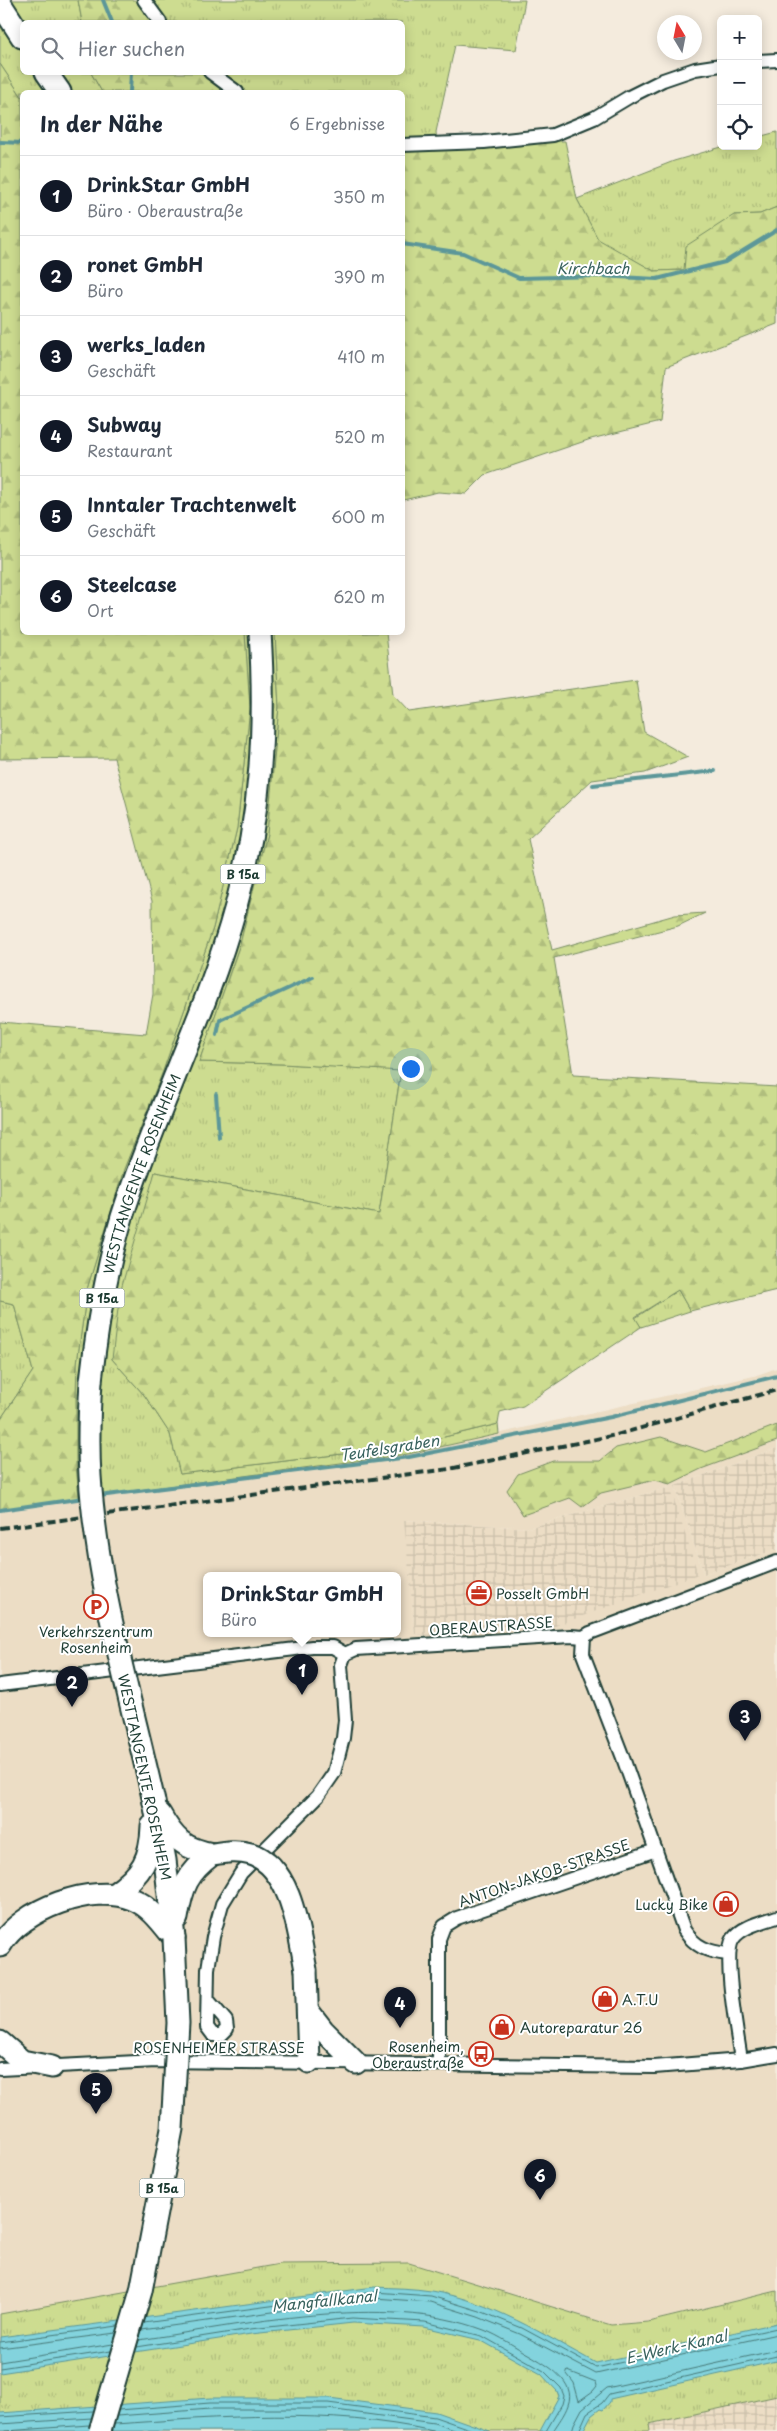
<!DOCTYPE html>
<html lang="de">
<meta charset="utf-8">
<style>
:root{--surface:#fff;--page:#f2f2f3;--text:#1f2937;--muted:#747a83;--line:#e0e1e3;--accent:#111827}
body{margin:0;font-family:"Playpen Sans",sans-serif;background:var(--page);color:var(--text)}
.controls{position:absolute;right:15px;top:15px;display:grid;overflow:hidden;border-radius:8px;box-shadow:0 2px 12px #0003}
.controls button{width:45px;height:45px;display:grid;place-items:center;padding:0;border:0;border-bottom:1px solid var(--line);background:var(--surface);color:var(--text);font:25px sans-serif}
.compass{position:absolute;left:657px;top:15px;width:45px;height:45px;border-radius:50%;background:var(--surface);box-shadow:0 2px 12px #0003;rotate:350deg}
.you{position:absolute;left:410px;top:1068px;width:18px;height:18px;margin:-12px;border:4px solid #fff;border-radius:50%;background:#1a73e8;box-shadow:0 0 0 8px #1a73e833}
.badge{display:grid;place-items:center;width:32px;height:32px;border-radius:50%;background:var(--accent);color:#fff;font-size:16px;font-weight:700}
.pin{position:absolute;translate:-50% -41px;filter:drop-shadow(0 1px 2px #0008)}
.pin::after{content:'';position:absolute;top:26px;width:18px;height:15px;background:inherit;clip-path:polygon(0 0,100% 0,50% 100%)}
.popup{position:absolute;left:203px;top:1572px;width:198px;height:65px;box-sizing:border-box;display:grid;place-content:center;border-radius:8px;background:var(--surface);filter:drop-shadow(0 1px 4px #0005);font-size:16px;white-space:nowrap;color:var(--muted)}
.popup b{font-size:19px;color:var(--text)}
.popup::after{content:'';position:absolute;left:50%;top:100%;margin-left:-10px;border:10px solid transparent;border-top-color:var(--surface)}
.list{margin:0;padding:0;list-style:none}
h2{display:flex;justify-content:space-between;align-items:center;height:65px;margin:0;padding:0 20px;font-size:21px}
h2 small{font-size:16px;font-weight:400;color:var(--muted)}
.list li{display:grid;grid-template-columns:32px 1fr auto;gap:15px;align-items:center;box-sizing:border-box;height:80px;padding:0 20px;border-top:1px solid var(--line)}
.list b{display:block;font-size:19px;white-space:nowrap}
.list p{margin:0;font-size:16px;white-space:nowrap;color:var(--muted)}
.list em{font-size:16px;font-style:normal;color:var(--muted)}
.icon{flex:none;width:28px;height:28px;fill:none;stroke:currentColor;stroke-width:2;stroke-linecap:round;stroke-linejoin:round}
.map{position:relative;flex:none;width:777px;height:2431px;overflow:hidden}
.search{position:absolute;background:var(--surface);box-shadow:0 2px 12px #0003;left:20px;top:20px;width:385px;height:55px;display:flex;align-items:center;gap:12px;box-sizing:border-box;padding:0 18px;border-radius:8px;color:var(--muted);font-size:19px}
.panel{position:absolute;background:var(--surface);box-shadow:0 2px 12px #0003;left:20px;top:90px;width:385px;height:545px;border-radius:8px}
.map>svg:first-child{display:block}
.built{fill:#ecddc5;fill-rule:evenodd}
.industrial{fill:url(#industrial-grid)}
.grass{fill:url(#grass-tufts);stroke:#768c62}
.forest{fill:url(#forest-firs);stroke:#768c62}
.water{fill:#83d3dd;stroke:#5b9799}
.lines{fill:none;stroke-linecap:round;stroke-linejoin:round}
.shore{stroke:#477978;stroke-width:1}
.stream{stroke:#5b9799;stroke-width:4}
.minor-casing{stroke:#1f3d34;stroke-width:16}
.trunk-casing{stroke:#1f3d34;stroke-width:25}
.minor{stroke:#fff;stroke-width:12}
.trunk{stroke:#fff;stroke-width:21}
.rail{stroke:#1f3d34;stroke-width:4;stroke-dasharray:8 4;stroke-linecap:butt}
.trunk-bridge-casing{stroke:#1f3d34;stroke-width:25;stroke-linecap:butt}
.trunk-bridge{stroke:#fff;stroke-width:21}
.labels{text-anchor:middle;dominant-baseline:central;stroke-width:4;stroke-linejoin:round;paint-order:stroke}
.shield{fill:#fff;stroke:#627771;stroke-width:1}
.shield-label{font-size:12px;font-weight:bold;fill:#1f3d34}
.street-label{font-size:14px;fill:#1f3d34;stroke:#fff}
.poi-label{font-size:14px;fill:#1f3d34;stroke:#fff;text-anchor:start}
.water-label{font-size:15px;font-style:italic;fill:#38625e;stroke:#fff}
</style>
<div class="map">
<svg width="777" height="2431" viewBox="0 0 777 2431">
<defs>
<pattern id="industrial-grid" width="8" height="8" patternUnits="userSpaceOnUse" patternTransform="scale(1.25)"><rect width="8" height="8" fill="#ecddc5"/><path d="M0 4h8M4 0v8" fill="none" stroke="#cabfaa"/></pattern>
<pattern id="grass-tufts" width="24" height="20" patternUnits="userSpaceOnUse" patternTransform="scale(1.25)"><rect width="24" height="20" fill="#cddc90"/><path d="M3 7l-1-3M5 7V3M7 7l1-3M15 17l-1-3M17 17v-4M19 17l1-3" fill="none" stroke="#b0be7d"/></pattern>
<pattern id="forest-firs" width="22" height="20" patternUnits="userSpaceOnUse" patternTransform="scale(1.25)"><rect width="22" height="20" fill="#cddc90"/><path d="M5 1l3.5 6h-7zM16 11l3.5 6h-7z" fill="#b0be7d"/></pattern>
</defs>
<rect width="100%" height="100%" fill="#f4ebdd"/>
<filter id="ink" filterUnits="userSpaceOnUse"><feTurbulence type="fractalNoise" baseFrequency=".02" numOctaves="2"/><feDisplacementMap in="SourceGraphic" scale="10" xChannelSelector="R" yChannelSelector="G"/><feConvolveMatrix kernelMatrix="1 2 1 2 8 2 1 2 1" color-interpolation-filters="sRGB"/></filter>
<g filter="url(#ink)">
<!-- built -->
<path class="built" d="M777,1368V1448L675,1486L704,1574L777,1549V2291L648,2322L611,2325L409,2263L181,2283L0,2314V1510L181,1483L408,1454L754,1376ZM670,1487L555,1626L446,1637L415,1634L405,1520L528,1528ZM207,1576H397V1634H207Z"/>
<!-- industrial -->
<g class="industrial">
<path d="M777,1448V1549L704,1574L675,1486Z"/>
<path d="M670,1487L698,1574L555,1626L446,1637L415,1634L404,1520L528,1528Z"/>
<path d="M777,2396V2431H650L649,2424Z"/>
</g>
<!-- grass -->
<g class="grass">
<path d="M0,0H78L82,22H22V72L91,73L102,92H22V97L0,64Z"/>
<path d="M144,0H525L516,50L455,45L436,132L437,143L403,147L402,92H234L206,73L402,72V22H161Z"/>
<path d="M777,132V207L760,214L734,215L685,270L654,271L598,240L577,199L674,161L725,146H758V137Z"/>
<path d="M245,633H275L279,707L267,834L240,944L199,1062L282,1064L401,1070L379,1214L155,1172L112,1359L145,1396L170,1434L180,1474L407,1446L498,1424L499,1434L408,1454L79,1498L76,1464V1396L77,1363L87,1289L124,1169L163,1071L213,928L237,828L250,708Z"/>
<path d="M678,1290L690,1311L641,1327L635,1318Z"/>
<path d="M0,1301L14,1304L33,1371L0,1420Z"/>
<path d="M409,2263L611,2325L648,2322L777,2291V2396L649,2424L650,2431H0V2314L280,2264Z"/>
</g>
<!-- forest -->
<g class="forest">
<path d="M78,0H144L161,22H82Z"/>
<path d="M0,64L22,97V632L245,633L250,708L237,828L213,928L163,1071L124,1169L87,1289L77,1363L76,1396V1464L79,1498L0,1510V1420L33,1371L14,1304L0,1301V1022L146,1034L153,994L152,901L114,758L0,759Z"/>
<path d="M91,73H206L234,92H102Z"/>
<path d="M565,141L577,199L598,239L654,271L684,270L686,246L734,215L760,214L777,207V324L666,367L660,422L591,439L485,475L466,494L438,492L403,500L402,147L437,143Z"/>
<path d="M275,633H386L393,695L409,712L636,680L644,732L688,757L645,773L592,780L528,839L552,950L675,915L705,913L678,926L554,958L573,1075L777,1087V1290L690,1311L678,1290L635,1317L641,1327L523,1406L500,1412L498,1424L407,1446L180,1474L170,1434L145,1396L112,1359L120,1292L155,1172L379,1214L401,1071L282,1064L199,1062L240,944L267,834L279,707Z"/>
<path d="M777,1425V1441L701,1469L670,1484L655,1480L601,1493L582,1507L570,1498L523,1515L507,1490L518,1474L553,1461H600L616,1448L661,1437L706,1452Z"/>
</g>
<!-- water -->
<g class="water">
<path d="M374,2287C393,2288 413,2288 431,2291C491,2301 544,2335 596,2363L777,2323V2361L610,2399V2402L603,2410L600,2409L591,2416L583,2431H540L559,2396L557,2391L541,2374L480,2340L424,2327L353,2323L251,2334L0,2373V2337Z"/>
<path d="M210,2398H329L436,2412L490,2431H0V2413Z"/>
</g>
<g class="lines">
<!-- shore -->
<g class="shore">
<path d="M144,2323L374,2292L431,2296L480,2311L522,2328L596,2368L777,2328"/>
<path d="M142,2330L374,2298L430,2302L478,2317L520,2334L596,2374L777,2334"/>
<path d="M139,2340C241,2325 385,2292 484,2330C500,2336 515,2347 530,2355C547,2365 577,2382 568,2405C565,2414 558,2423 553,2431"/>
<path d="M0,2342L118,2326"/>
<path d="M137,2347L250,2329L352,2318L425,2322L482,2336L544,2371L561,2388L564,2396L562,2404L546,2431"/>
<path d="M0,2348L116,2333"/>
<path d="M0,2362L113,2344"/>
<path d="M0,2368L111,2351"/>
<path d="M568,2371L596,2382L597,2386L593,2391L579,2401L574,2383L567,2374Z"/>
<path d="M119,2410L210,2403H328L435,2417L475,2431"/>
<path d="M117,2416L210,2409H328L434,2423L456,2431"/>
<path d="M0,2417L93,2411"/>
<path d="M0,2424L92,2418"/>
<path d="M115,2424C221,2417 329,2408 433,2431"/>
<path d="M6,2431L89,2425"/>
<path d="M572,2431L574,2424L582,2409L607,2388L777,2350"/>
<path d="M579,2431L587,2413L602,2403L609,2394L777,2356"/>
</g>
<!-- stream -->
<g class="stream">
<path d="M103,0L112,22"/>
<path d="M130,92L131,72"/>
<path d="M0,142L22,143"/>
<path d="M402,244L463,253L519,278L599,276L657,279L725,262L777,230"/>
<path d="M593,785L715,771"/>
<path d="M217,1035L220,1020L313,977"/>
<path d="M216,1094L219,1137"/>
<path d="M99,1496L409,1457L611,1417L777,1376"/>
<path d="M0,1510L84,1498"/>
</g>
<defs>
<g id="minor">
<path d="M144,0L160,22"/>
<path d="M758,61L777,60"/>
<path d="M210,72L237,92"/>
<path d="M402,145L484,142L553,135L594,118L629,97L663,80L695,69L721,65"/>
<path d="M584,1637L583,1654L622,1755L684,1930C695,1947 708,1952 728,1954"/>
<path d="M0,1685L312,1647H333L345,1654"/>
<path d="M208,2000L226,2021L227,2029L221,2035H213L207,2027L208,1969L213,1937L222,1904L241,1873L318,1796L334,1773L343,1738L345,1720L341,1665L345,1654L356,1649L571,1636L584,1637L590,1633L777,1562"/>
<path d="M741,2060C738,2037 722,1955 733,1939C742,1926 763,1922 777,1917"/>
<path d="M439,2063V1939L444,1926L457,1918L656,1850"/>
<path d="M0,2069L156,2061L654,2067L741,2060L777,2054"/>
</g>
<g id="trunk">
<path d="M0,3L22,37"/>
<path d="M46,72L60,92"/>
<path id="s1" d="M91,1381C97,1325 106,1271 122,1217C155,1112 207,1013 236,906C261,814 266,728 260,632"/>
<path d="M154,1802L165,1860L174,1938"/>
<path d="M160,1814C174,1839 184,1849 213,1854"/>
<path d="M114,1894C142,1874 151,1859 152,1826"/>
<path d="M177,1918C182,1887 187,1873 213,1854"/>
<path d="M0,1946C21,1909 93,1883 132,1899C150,1906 162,1923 174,1938"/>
<path d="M306,1970L309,2062"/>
<path d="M309,2012L323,2030L356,2063"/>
<path d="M0,2042L22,2061L52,2067"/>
</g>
</defs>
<!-- minor casing -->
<use href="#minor" class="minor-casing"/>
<!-- trunk casing -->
<use href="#trunk" class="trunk-casing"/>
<!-- minor -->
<use href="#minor" class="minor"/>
<!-- trunk -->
<use href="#trunk" class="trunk"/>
<!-- rail -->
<path class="rail" d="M0,1528L449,1469L616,1435L777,1390"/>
<defs>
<g id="trunk-bridge">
<path d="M91,1381C89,1413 88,1445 90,1476C97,1587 130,1694 154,1802"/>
<path d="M213,1854C225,1852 238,1850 251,1854C292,1866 299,1935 306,1970"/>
<path d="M100,2431L141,2291L172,2129L178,2023L174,1938"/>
</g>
</defs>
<!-- trunk-bridge casing -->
<use href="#trunk-bridge" class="trunk-bridge-casing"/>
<!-- trunk-bridge -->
<use href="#trunk-bridge" class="trunk-bridge"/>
</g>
</g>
<!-- icons -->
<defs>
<symbol id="office-ring" viewBox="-11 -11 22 22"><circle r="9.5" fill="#fff" stroke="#c8321e" stroke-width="1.5"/><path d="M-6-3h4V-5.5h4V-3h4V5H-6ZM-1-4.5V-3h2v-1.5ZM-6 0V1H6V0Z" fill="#c8321e"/></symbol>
<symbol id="parking-ring" viewBox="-11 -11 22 22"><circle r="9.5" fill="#fff" stroke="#c8321e" stroke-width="1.5"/><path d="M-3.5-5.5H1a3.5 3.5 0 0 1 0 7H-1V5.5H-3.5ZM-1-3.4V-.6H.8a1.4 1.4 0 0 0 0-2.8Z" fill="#c8321e"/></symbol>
<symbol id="shop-ring" viewBox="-11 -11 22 22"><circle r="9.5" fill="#fff" stroke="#c8321e" stroke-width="1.5"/><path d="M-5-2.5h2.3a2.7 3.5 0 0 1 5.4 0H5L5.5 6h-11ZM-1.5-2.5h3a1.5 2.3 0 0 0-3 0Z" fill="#c8321e"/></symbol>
<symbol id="bus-ring" viewBox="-11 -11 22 22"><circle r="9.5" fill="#fff" stroke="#c8321e" stroke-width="1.5"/><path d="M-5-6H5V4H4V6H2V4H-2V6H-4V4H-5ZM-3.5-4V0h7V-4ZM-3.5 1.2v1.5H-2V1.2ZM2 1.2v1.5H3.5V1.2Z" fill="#c8321e"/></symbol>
</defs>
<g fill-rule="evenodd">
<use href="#office-ring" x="465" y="1579" width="28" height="28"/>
<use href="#parking-ring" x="82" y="1593" width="28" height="28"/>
<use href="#shop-ring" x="712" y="1890" width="28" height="28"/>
<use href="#shop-ring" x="591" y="1985" width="28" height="28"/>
<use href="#shop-ring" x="488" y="2013" width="28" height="28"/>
<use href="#bus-ring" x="467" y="2040" width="28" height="28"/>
</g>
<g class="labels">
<!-- shield labels -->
<g class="shield">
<rect x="220.5" y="864.5" width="45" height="19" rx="4"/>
<rect x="79.5" y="1288.5" width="45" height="19" rx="4"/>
<rect x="139.5" y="2178.5" width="45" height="19" rx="4"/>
</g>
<g class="shield-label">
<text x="243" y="874">B 15a</text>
<text x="102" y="1298">B 15a</text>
<text x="162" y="2188">B 15a</text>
</g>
<!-- street labels -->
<g class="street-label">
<text stroke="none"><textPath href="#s1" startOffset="214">WESTTANGENTE ROSENHEIM</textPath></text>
<text transform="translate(491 1626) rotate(-4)">OBERAUSTRASSE</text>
<text transform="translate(145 1777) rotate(78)">WESTTANGENTE ROSENHEIM</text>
<text transform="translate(544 1873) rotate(-19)">ANTON-JAKOB-STRASSE</text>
<text x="219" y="2047">ROSENHEIMER STRASSE</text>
</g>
<!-- poi labels -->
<g class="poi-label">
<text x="496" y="1593">Posselt GmbH</text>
<text x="96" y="1631" text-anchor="middle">Verkehrszentrum<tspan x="96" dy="16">Rosenheim</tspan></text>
<text x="708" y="1904" text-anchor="end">Lucky Bike</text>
<text x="622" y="1999">A.T.U</text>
<text x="520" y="2027">Autoreparatur 26</text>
<text x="464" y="2046" text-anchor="end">Rosenheim,<tspan x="464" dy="16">Oberaustraße</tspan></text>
</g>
<!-- water labels -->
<g class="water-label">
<text x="593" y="267">Kirchbach</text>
<text transform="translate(389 1447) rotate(-9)">Teufelsgraben</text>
<text transform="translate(324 2300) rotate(-6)">Mangfallkanal</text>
<text transform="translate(676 2346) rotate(-13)">E-Werk-Kanal</text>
</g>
</g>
</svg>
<div class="controls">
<button>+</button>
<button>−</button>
<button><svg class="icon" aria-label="locate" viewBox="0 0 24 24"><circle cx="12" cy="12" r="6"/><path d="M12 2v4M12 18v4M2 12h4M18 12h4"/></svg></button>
</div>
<svg class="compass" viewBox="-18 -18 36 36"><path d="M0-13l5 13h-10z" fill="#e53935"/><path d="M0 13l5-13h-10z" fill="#747a83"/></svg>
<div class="you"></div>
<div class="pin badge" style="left:302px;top:1695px">1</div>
<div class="popup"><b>DrinkStar GmbH</b>Büro</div>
<div class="pin badge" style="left:72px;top:1707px">2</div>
<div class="pin badge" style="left:745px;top:1741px">3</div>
<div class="pin badge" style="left:400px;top:2028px">4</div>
<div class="pin badge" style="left:96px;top:2114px">5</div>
<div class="pin badge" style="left:540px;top:2200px">6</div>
<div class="search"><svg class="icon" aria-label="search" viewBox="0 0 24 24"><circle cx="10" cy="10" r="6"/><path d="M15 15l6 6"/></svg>Hier suchen</div>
<section class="panel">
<h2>In der Nähe<small>6 Ergebnisse</small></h2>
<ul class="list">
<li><span class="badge">1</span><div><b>DrinkStar GmbH</b><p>Büro · Oberaustraße</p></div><em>350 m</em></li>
<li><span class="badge">2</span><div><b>ronet GmbH</b><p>Büro</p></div><em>390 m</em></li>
<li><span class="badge">3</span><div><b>werks_laden</b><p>Geschäft</p></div><em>410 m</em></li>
<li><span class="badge">4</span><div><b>Subway</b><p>Restaurant</p></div><em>520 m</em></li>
<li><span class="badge">5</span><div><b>Inntaler Trachtenwelt</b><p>Geschäft</p></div><em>600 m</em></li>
<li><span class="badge">6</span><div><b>Steelcase</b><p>Ort</p></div><em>620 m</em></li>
</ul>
</section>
</div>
